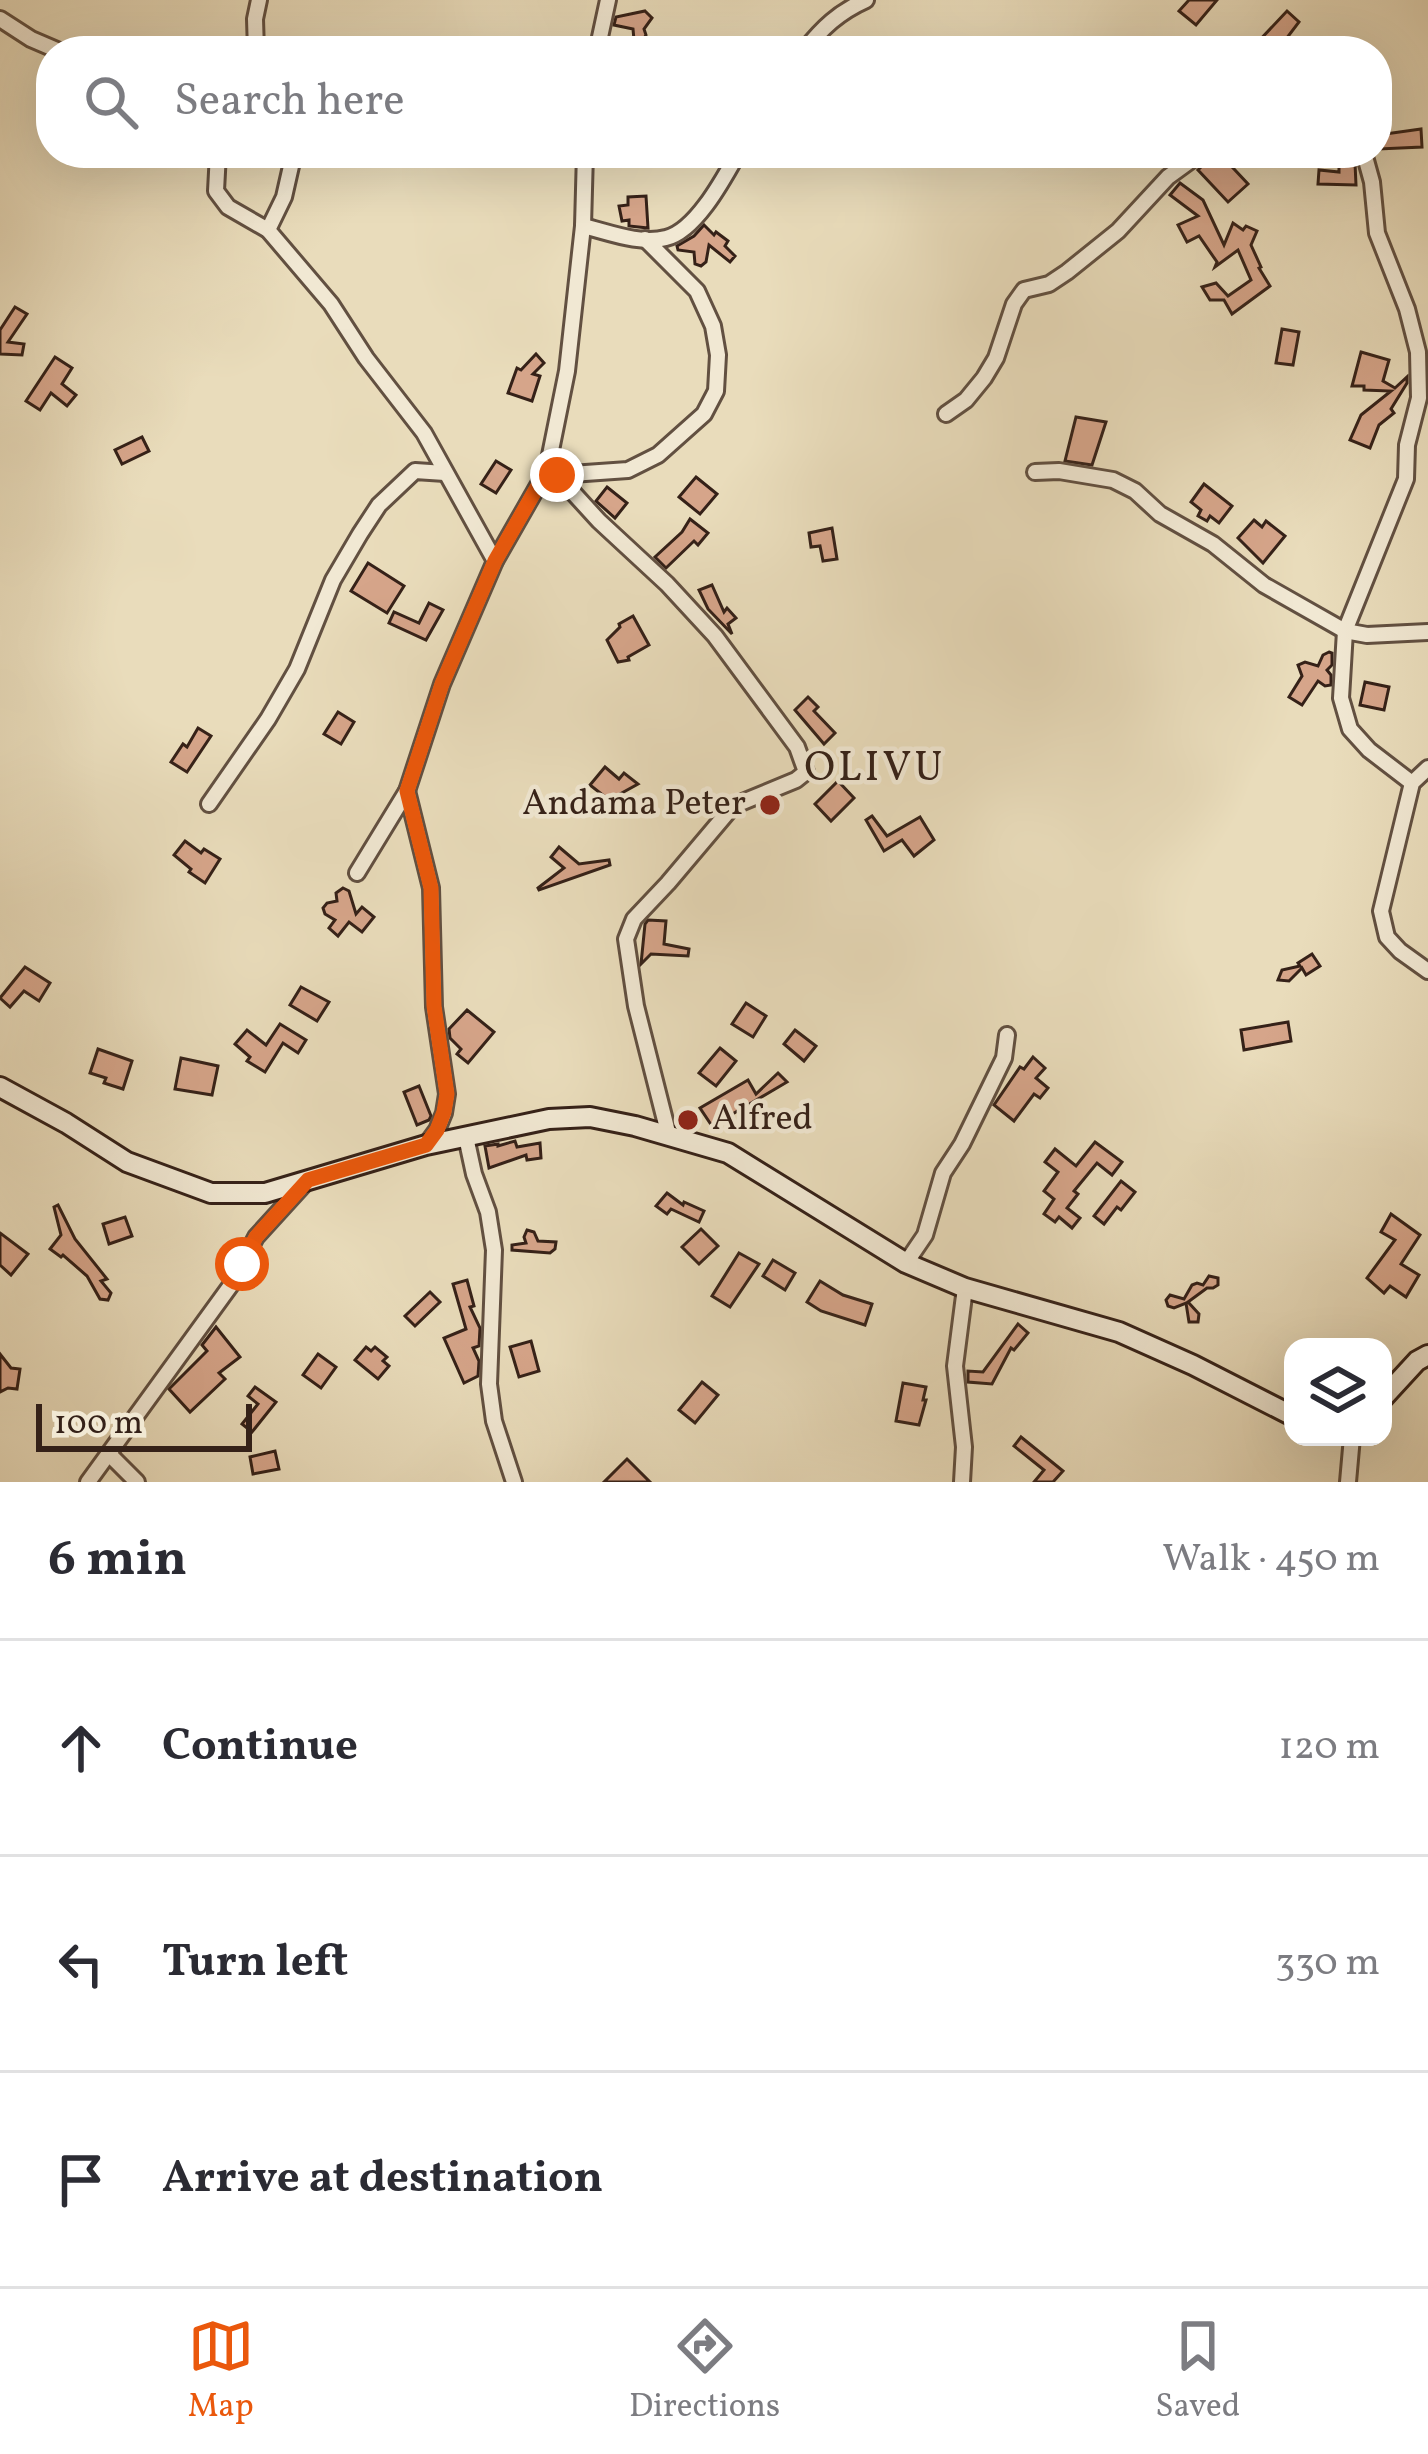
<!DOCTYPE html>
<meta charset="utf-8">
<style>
:root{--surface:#fff;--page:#f2f2f3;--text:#2b2b33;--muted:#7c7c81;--line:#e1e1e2;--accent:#ea580c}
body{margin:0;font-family:Vollkorn,serif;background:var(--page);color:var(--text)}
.controls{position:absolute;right:36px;bottom:36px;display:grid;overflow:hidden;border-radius:24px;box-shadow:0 12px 48px #0002}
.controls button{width:108px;height:108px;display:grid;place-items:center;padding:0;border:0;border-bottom:3px solid var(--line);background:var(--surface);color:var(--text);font:60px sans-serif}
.scale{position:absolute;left:36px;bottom:30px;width:216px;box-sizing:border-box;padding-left:12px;border:6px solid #352118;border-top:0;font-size:33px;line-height:42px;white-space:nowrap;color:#352118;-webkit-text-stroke:9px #f1e8d3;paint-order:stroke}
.stop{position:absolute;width:36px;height:36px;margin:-27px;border:9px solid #ea580c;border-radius:50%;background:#fff}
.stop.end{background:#ea580c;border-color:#fff;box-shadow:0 3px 12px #0008}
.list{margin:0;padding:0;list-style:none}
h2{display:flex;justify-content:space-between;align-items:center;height:156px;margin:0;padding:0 48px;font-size:51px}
h2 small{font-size:39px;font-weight:400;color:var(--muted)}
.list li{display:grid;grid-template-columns:78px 1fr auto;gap:36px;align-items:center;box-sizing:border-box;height:216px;padding:0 48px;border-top:3px solid var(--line)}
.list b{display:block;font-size:45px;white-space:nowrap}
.list em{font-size:39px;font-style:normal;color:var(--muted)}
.icon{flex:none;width:66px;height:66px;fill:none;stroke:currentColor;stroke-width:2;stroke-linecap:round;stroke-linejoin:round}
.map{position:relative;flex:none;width:1428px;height:1482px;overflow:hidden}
.search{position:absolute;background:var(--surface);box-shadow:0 12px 48px #0002;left:36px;right:36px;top:36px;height:132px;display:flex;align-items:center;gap:30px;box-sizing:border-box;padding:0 42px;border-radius:48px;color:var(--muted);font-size:45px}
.sheet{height:804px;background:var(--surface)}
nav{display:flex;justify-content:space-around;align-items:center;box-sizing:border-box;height:168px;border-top:3px solid var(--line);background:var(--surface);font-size:33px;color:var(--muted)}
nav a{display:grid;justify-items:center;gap:6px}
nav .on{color:var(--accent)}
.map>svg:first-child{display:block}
.building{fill:#d6a58a;stroke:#352118;stroke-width:3}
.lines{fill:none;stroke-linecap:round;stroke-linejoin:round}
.street-casing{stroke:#625041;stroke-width:20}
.secondary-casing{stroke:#352118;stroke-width:24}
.street{stroke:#f1e8d3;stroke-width:14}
.secondary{stroke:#f1e8d3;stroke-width:18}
.route{stroke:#ea580c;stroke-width:15}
.poi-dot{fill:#8f2418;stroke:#f1e8d3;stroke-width:4.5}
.labels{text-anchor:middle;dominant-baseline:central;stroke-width:9;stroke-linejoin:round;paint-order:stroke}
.poi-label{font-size:36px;fill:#352118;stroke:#f1e8d3;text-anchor:end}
.quarter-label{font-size:42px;letter-spacing:3px;fill:#352118;stroke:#f1e8d3}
</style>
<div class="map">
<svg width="1428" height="1482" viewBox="0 0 1428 1482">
<rect width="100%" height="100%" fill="#e9dcbb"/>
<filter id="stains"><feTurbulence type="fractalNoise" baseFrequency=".00167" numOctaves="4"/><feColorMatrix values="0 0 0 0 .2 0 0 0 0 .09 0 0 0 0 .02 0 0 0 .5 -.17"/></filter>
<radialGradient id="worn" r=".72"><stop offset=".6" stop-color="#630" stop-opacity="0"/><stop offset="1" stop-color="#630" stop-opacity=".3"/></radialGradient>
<!-- building -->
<g class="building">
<path d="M1189,0H1217L1196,25L1179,11Z"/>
<path d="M645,11L652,18L644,29L646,35L643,40H634L633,29L614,25L616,17Z"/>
<path d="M1287,11L1299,22L1277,51H1263L1256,44Z"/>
<path d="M1421,129L1422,147L1379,149L1378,135Z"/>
<path d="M1215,153H1219L1248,184L1228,202L1198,170Z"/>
<path d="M1339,162L1355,163L1356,185L1318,184L1319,170L1339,172Z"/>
<path d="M1180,183L1203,200L1224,245L1233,223L1243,230L1246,226L1257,231L1251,245L1261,267L1259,268L1270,286L1232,314L1224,300H1210L1202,287L1216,283L1228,296L1251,280L1238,250L1215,267L1217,262L1199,236L1187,242L1178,225L1198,216L1170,195Z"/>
<path d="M646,196L648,228L629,226V220L622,221L619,206L628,205V197Z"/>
<path d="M704,225L714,235L716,232L728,241L725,246L735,256L730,262L709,245L706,262L701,266L695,264L694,252L678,250L677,246L694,236Z"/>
<path d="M15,307L27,314L8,342L24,344L22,355L0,354V330Z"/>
<path d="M1282,329L1299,332L1293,365L1276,363Z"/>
<path d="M1361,352L1389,360L1383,381L1395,388L1407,377V383L1391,409L1394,413L1379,425L1370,448L1350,440L1361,415L1391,391L1364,390V386H1352Z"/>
<path d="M536,354L544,363L533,374L540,376L532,401L508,393L517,368L521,370Z"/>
<path d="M55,357L72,368L62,384L76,395L67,406L51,393L40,410L26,401Z"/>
<path d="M1076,417L1106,422L1092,465L1065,461Z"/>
<path d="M142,437L149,451L122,464L115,450Z"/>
<path d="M496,461L511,470L496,493L481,484Z"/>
<path d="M696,477L717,494L700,514L679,497Z"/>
<path d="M1204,484L1232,506L1219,523L1210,516L1207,521L1198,516L1201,510L1191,502Z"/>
<path d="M607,487L627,503L615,518L596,501Z"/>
<path d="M690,519L708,533L698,545L694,541L666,568L655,557L682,532Z"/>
<path d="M1254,520L1262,527L1266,521L1285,536L1263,563L1238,538Z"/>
<path d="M832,528L837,559L823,561L820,546L811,547L809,533Z"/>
<path d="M368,563L404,586L387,613L351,591Z"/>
<path d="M712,585L724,612L727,608L736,618L728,624L732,634L708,609L699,590Z"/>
<path d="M429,603L443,610L426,640L389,623L394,612L419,623Z"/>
<path d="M633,616L649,645L628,657L629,660L618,662L607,640L620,627L619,624Z"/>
<path d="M1329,652L1332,653V665L1327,670L1331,675V685L1325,686L1318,681L1302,705L1289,697L1302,676L1298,665L1305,662L1318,666L1323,655Z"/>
<path d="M1365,682L1389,687L1384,710L1360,705Z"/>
<path d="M808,697L818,707L814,711L835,733L824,744L795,710Z"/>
<path d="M338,712L354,722L341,744L324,734Z"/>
<path d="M198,728L211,736L187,772L171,762L183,744L187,747Z"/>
<path d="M605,767L619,779L624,773L638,784L609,800L590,785Z"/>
<path d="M838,781L854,798L831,821L815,804Z"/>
<path d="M872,816L887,836L920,817L934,840L914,856L902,840L884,851L866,820Z"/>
<path d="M185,841L201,853L204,849L220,859L205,883L189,872L191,869L174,855Z"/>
<path d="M559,847L579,864L609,860L610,865L539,890L538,888L564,868L551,857Z"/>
<path d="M343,888L349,891L356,914L362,907L374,917L362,932L349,922L338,936L329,928L335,920L325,914L323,908L327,903L337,901L336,893Z"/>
<path d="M648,920L666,921L664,944L689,949L688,956L651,954L641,964L645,924Z"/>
<path d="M1312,954L1320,966L1306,975L1302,968L1289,981L1278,980L1282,970L1300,966L1298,963Z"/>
<path d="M25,967L50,983L39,1001L24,991L10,1007L0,998Z"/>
<path d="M301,987L329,1002L317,1021L290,1005Z"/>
<path d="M746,1003L766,1016L753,1037L732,1024Z"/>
<path d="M467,1010L494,1032L468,1063L457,1054L461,1049L450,1038L449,1029Z"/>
<path d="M1288,1022L1291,1041L1244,1050L1241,1030Z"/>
<path d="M280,1024L306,1040L298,1053L283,1043L265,1072L247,1061L250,1057L235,1044L247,1030L266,1045Z"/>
<path d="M795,1030L816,1046L804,1061L784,1044Z"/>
<path d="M720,1048L736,1061L716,1086L699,1073Z"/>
<path d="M98,1049L132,1061L123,1089L104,1083L106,1078L90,1073Z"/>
<path d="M1033,1057L1045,1068L1036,1078L1048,1088L1040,1098L1034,1094L1014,1121L994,1105L1020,1067L1024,1069Z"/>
<path d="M181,1058L218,1066L212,1095L175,1089Z"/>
<path d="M778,1073L787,1082L712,1126L700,1108L748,1080L756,1094Z"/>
<path d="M419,1086L431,1116L429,1120L417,1125L404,1092Z"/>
<path d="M515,1141L517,1147L540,1143L541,1158L527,1160L526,1155L489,1168L485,1146L498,1144V1146Z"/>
<path d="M1095,1142L1122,1162L1112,1175L1097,1163L1074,1191L1078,1194L1067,1208L1080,1218L1072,1228L1059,1217L1055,1222L1044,1214L1054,1199L1044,1191L1058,1172L1045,1162L1055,1149L1076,1166Z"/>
<path d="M1121,1181L1135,1192L1121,1210L1117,1207L1104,1224L1094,1216Z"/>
<path d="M667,1193L683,1205L684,1202L704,1211L699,1222L671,1209L667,1214L656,1206Z"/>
<path d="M58,1205L75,1239L107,1279L101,1281L111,1293L108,1300L100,1299L87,1276L63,1255L61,1257L50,1249L61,1235L54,1207Z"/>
<path d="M1391,1214L1420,1235L1401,1264L1419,1275L1406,1297L1390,1286L1384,1293L1367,1278L1395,1240L1381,1232Z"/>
<path d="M125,1217L132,1236L109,1244L103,1224Z"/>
<path d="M701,1229L718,1246L699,1264L682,1247Z"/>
<path d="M527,1230L534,1232L538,1241L556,1242L555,1249L550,1253L512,1250V1245L526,1243L524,1237Z"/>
<path d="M0,1233L28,1254L11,1275L0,1265Z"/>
<path d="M739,1253L759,1264L730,1307L712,1296Z"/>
<path d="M773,1260L795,1273L785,1290L763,1276Z"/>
<path d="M1209,1276L1218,1278V1285L1213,1288H1207L1188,1302L1199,1314L1198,1322H1189L1186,1303L1174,1308L1168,1306L1166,1300L1170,1295L1184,1299L1192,1285L1197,1283L1203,1285Z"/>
<path d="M467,1280L474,1306L470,1307L480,1328L479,1346L473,1348L479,1361L478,1376L464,1383L444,1338L466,1329L453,1284Z"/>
<path d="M820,1281L843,1295L872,1304L865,1325L821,1311L807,1302Z"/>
<path d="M430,1292L440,1302L415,1326L405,1316Z"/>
<path d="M1018,1324L1028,1333L1014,1350L1011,1348L992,1384L968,1382V1371L983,1372Z"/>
<path d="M216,1327L240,1357L219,1373L225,1379L190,1412L169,1389L207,1351L202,1345Z"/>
<path d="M531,1341L539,1371L519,1377L510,1347Z"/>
<path d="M366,1347L371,1351L375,1347L387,1357L383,1361L389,1366L378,1379L355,1360Z"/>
<path d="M0,1354L11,1368L20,1369L17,1389L8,1388L0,1392Z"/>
<path d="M318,1354L336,1367L321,1388L303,1375Z"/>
<path d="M702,1382L718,1395L695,1423L679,1410Z"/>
<path d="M903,1383L926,1387L923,1400H926L919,1425L896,1421Z"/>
<path d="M255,1387L276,1402L252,1432L242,1424L258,1404L248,1396Z"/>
<path d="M1021,1437L1063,1471L1053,1482H1034L1044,1470L1014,1446Z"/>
<path d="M275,1451L279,1469L253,1474L250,1457Z"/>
<path d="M627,1459L650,1482H604Z"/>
</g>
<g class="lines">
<defs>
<g id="street">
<path d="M0,19L31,39L59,51"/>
<path d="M256,51L255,19L259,0"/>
<path d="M597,51L608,0"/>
<path d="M804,51C822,28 839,12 866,0"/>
<path d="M218,153L216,191L228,207L268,230L331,304L366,358L424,433L495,561"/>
<path d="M1364,153L1372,182L1377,233L1407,309L1418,352L1419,398L1407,445L1406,479L1345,631L1341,698L1350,729L1369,750L1412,783"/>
<path d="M583,226C608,232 640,245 666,238C696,231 724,178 738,153"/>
<path d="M268,230L284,197L294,153"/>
<path d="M946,414L966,400L984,378L996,358L1014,304L1024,290L1049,284L1067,272L1118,231L1168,177L1201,153"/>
<path d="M547,470L557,475L599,521L667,584L715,636L797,747L806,772L796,780L733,806L668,883L634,919L626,939L636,1006L669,1136"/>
<path d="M1035,472L1059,471L1113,480L1135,491L1160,514L1213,544L1264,585L1345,631L1367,635L1428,632"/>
<path d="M557,475L628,470L658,455L704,414L716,391L718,355L713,326L697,291L645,239"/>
<path d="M1428,768L1412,783L1381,911L1387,937L1400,951L1428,971"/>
<path d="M407,791L431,888L434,1007L447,1094L444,1113L437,1130L426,1145"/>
<path d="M209,804L268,719L297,669L333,580L360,534L379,505L415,471L445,473"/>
<path d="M357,873L407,791L442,684L495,561L547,470L567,371L583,226L585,153"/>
<path d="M466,1137L474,1174L488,1212L494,1250L489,1384L494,1421L514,1482"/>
<path d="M906,1263L925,1235L943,1173L962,1144L1004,1058L1007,1035"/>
<path d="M109,1454L137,1482"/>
<path d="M88,1482L231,1285L256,1237L307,1181"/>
<path d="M962,1482L964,1447L955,1366L965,1288"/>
<path d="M1348,1482L1352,1437"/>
</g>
<g id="secondary">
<path d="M0,1087L66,1123L127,1162L211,1193H265L426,1145L549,1119L590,1117L635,1126L728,1153L906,1263L965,1288L1119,1332L1193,1365L1293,1416"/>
<path d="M1383,1398L1417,1361L1428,1355"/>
</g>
</defs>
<!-- street casing -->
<use href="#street" class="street-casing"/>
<!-- secondary casing -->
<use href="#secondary" class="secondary-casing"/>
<!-- street -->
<use href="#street" class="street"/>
<!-- secondary -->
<use href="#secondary" class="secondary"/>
</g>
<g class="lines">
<!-- route -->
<path class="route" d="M242,1264L256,1237L308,1180L426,1145L437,1130L444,1112L447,1094L434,1006L431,888L407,791L442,684L495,561L547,470L557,475"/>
</g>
<!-- markers -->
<g class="poi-dot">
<circle cx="770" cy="805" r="12"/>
<circle cx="688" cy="1120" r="12"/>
</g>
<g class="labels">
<!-- poi labels -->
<g class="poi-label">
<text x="746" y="805">Andama Peter</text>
<text x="712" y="1120" text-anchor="start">Alfred</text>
</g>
<!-- quarter labels -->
<g class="quarter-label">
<text x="875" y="769">OLIVU</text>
</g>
</g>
<rect width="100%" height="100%" filter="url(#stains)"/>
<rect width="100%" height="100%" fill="url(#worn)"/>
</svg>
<div class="controls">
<button><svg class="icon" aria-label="layers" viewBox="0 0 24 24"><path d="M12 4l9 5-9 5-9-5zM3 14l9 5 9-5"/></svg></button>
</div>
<div class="scale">100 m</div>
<div class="stop" style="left:242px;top:1264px"></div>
<div class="stop end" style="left:557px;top:475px"></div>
<div class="search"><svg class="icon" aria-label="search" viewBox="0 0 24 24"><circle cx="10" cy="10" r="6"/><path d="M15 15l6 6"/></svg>Search here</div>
</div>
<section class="sheet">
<h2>6 min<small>Walk · 450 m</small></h2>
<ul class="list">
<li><svg class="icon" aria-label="ahead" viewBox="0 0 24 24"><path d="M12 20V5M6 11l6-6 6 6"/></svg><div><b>Continue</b></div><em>120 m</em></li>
<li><svg class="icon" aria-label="left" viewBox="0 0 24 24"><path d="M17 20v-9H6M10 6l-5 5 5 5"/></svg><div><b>Turn left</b></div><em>330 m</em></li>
<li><svg class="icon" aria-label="arrive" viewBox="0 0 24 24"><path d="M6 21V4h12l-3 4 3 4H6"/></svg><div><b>Arrive at destination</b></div></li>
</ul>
</section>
<nav>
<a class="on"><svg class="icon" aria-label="map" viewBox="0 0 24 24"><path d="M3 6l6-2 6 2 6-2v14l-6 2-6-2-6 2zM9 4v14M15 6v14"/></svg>Map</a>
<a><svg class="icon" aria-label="directions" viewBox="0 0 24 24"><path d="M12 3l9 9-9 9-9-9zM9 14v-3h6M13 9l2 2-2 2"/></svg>Directions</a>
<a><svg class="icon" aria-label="saved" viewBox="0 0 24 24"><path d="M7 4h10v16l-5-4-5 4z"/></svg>Saved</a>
</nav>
